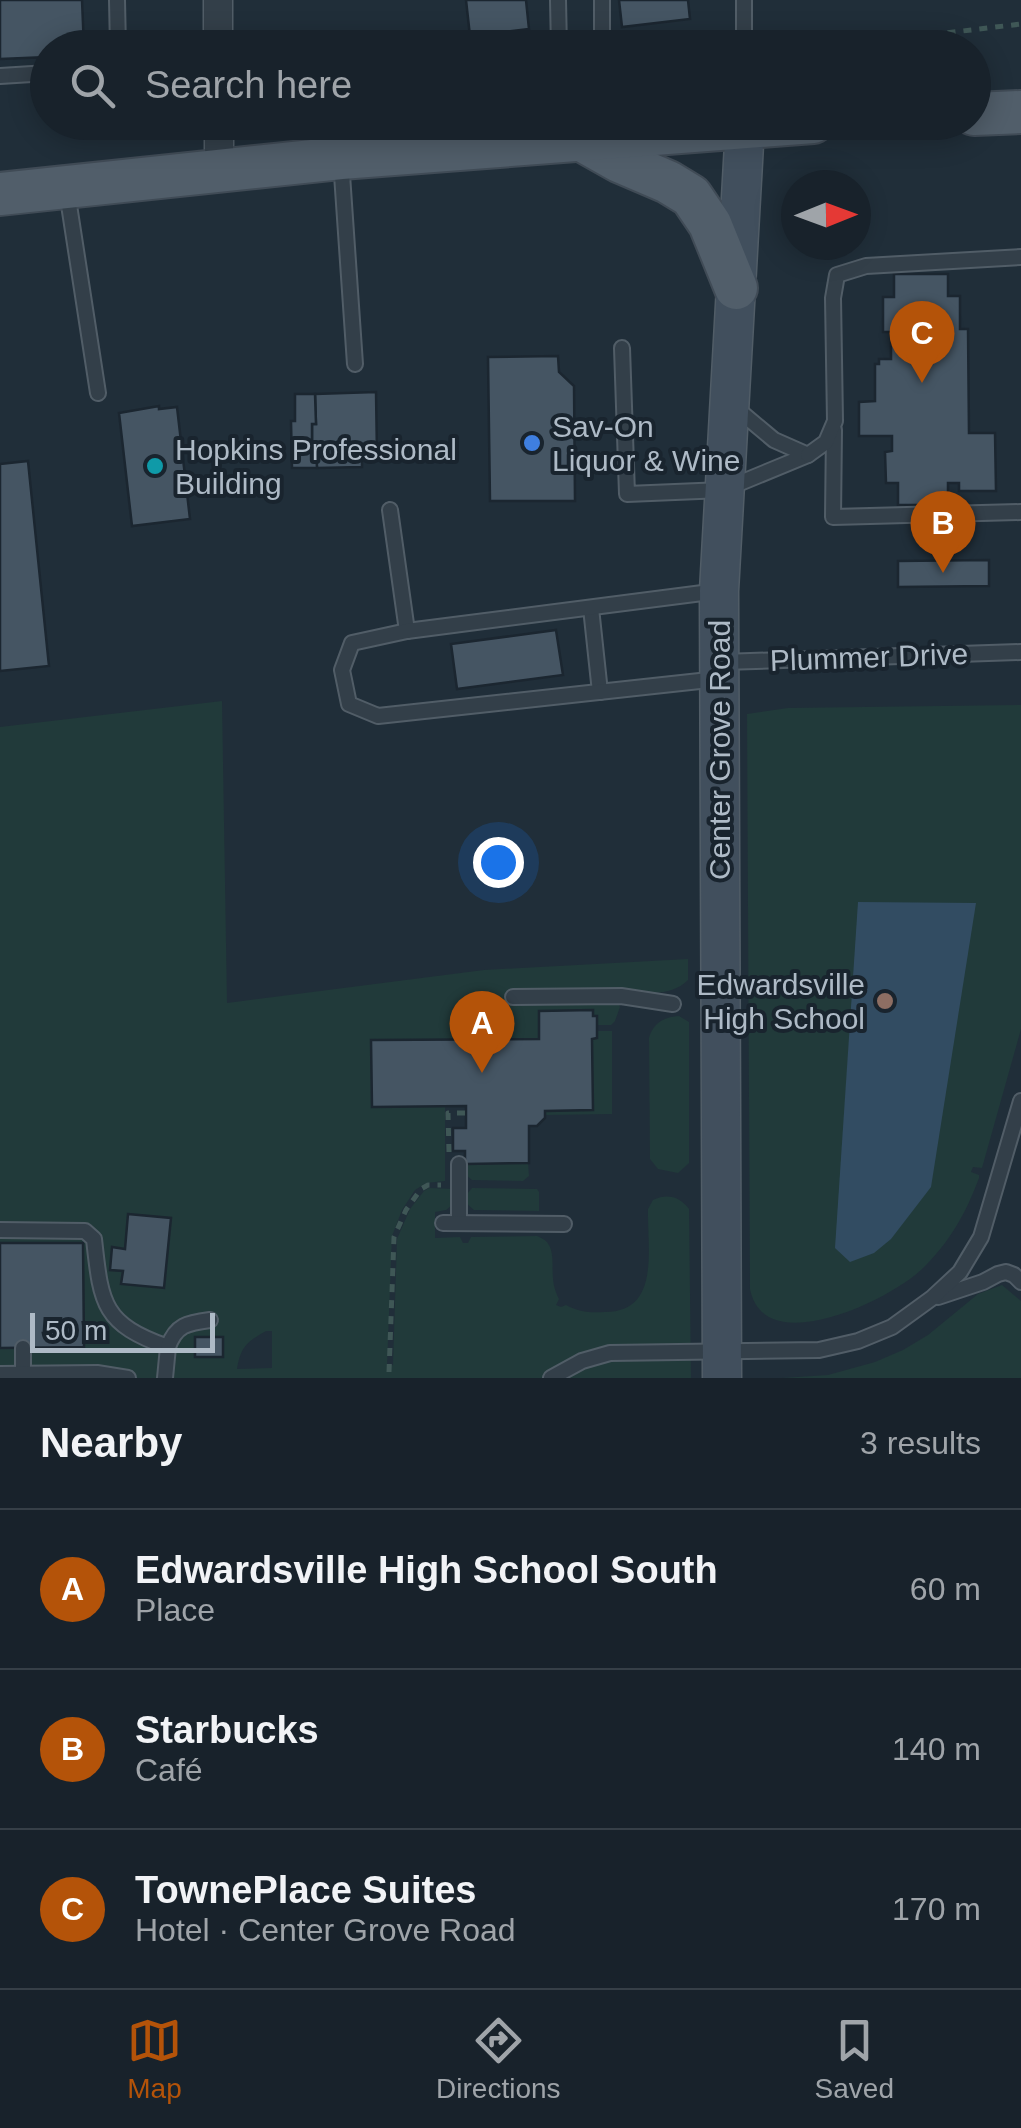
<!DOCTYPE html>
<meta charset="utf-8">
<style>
:root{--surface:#18222b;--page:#212a33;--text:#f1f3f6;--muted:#9fa4a9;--line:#363f47;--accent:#b45309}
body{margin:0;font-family:Arial,sans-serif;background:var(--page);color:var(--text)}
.compass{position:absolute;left:781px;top:170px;width:90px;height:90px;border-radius:50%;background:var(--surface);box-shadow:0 5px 25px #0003;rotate:89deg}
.scale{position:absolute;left:30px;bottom:25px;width:185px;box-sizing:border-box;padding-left:10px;border:5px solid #aebac6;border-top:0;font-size:28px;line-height:35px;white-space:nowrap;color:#aebac6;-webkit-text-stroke:8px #19242e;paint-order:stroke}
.you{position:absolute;left:498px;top:862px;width:35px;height:35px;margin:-25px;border:8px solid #fff;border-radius:50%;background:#1a73e8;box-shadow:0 0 0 15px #1a73e833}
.badge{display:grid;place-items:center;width:65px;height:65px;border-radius:50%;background:var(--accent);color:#fff;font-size:32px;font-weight:700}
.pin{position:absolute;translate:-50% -82px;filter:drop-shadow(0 2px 5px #0008)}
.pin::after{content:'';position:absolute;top:52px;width:35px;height:30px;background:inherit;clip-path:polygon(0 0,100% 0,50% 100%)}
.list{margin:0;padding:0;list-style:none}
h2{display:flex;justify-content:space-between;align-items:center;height:130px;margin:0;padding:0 40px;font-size:42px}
h2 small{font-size:32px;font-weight:400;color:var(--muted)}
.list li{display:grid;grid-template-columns:65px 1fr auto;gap:30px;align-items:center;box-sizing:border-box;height:160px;padding:0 40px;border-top:2px solid var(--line)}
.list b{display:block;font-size:38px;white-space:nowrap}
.list p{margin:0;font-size:32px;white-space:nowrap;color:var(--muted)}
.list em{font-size:32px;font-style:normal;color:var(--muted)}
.icon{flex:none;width:55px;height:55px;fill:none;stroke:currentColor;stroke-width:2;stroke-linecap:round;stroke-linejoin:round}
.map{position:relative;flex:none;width:1021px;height:1378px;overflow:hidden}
.search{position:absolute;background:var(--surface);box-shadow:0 5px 25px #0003;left:30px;right:30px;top:30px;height:110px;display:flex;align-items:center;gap:25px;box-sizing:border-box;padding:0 35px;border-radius:55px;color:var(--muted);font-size:38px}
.sheet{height:610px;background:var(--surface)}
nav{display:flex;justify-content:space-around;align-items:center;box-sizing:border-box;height:140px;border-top:2px solid var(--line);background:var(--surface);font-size:28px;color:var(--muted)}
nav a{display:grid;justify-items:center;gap:5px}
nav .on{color:var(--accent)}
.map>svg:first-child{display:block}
.green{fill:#213a3a;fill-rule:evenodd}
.water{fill:#324c62}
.building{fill:#455563;stroke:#1b2630;stroke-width:2.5}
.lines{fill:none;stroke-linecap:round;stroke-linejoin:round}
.lane-casing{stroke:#515d67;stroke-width:18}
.street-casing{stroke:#515d67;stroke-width:31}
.secondary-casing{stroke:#515d67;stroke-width:41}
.primary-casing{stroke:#404b56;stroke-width:46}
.path{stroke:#3f5756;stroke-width:5;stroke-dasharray:8 8;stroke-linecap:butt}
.lane{stroke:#333f49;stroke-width:14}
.street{stroke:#333f49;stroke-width:28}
.secondary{stroke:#414f5d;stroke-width:38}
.primary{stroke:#515e6a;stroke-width:42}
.shop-dot{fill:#3f7fe0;stroke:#19242e;stroke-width:4}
.culture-dot{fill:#0f9aa8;stroke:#19242e;stroke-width:4}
.education-dot{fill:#8d6e63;stroke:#19242e;stroke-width:4}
.labels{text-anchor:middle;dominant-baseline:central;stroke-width:8;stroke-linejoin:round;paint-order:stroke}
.poi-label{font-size:30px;fill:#aebac6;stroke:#19242e;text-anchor:start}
.street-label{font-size:30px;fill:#aebac6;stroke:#19242e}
</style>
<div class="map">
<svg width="1021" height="1378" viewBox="0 0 1021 1378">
<rect width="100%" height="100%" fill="#202e39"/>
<!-- green -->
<g class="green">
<path d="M222,701L227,1003L484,970L688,959V980C673,995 652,994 632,990L510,991L511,1004L618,1003L620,1007L615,1021L611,1025H597L592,1010L540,1011L539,1039L445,1106V1181L426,1183L415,1190L402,1210L392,1236L387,1366L393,1365L397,1239L410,1209L424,1191L429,1188L452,1189L451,1206L446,1210L435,1212V1238L460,1237L463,1243H468L471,1237L537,1236C543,1239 547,1240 550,1247C556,1263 548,1278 559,1299L556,1305L561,1307L566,1305C579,1312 590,1313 605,1312C661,1312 647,1248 648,1209L653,1200C668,1193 680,1197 689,1209L691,1378H0V727ZM266,1331H272V1368L237,1369C241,1346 247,1342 266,1331Z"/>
<path d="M1021,705V1029L982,1168L973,1167L971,1172L979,1175V1178C966,1213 950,1242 922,1269C890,1300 764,1361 750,1289L747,714L788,708Z"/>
<path d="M679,1016L689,1022V1163L678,1173L658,1169L650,1159L649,1038C653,1023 664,1017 679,1016Z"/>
<path d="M597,1031H612V1114L545,1115V1111L593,1110L592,1039L597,1038Z"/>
<path d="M528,1163L529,1176L523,1181L472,1180L466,1175L465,1164Z"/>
<path d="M472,1188L537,1189L539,1192V1211L474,1210L466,1203L467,1194Z"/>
<path d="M1002,1285L1021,1301V1378H782L828,1375L875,1362L903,1350L928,1335L978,1294Z"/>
</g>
<!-- water -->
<path class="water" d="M858,902L976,903L931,1187L891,1239L874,1253L850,1262L835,1248Z"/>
<!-- building -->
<g class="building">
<path d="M0,0H82L84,48H48V57L0,59Z"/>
<path d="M466,0H526L529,29L470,36Z"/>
<path d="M619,0H688L690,19L622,27Z"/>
<path d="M894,274H948V296H960V329H968L969,433H995L996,491H959V483H948V505H898V483H886L885,452L892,451V436H859V402L875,401V364H879V359H891V332H883V297H894Z"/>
<path d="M558,356L559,372L574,386L575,501H490L488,357Z"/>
<path d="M376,392L377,455L362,456V467L317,468L316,449H312V424H316L315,394Z"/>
<path d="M295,394H315L316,424H312V449H316L317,468H292L291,421H295Z"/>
<path d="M159,406V409L177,407L190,519L132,526L119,413Z"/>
<path d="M28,461L49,666L0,671V464Z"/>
<path d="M989,560V586L898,587V561Z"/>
<path d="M556,630L563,675L457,689L451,644Z"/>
<path d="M593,1010V1016H597V1038L592,1039L593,1110L545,1111V1118L537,1126H529V1163L465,1164V1151H453V1128H466V1106L372,1107L371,1040L539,1039V1011Z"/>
<path d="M128,1214L171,1218L164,1288L121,1284L123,1271L110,1270L112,1247L125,1249Z"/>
<path d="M0,1243H83L84,1347L0,1348Z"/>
<rect x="195" y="1337" width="28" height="20"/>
</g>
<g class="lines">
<defs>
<g id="lane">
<path d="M117,0L118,48"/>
<path d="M558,0L559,48"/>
<path d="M602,0V48"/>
<path d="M744,0V48"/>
<path d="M165,48L218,44"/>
<path d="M0,76L48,73"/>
<path d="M341,160L355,364"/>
<path d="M67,192L98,393"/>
<path d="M622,348L627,494L723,490L808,455L774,440L737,409"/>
<path d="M834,430L833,517L1021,512"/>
<path d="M808,455L826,442L835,421L833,298L837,275L866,266L1021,257"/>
<path d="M390,510L407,631"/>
<path d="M591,608L600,692"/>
<path d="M723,662L1021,652"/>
<path d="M718,679L378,716L349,704L342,670L352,643L407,631L718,591"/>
<path d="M513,997L621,996L673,1004"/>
<path d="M459,1164V1223"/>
<path d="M443,1223L564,1224"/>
<path d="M0,1230L85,1231L94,1239C101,1303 102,1324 168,1347L165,1378"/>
<path d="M938,1297L983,1282L998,1274L1006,1272L1014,1275L1021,1282"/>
<path d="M168,1347C176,1325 187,1323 210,1320"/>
<path d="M23,1348V1373"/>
<path d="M0,1374L97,1373L128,1378"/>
<path d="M551,1378L582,1361L610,1353L819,1350L858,1341L892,1327L932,1298L960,1272L981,1237L1021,1101"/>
</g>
<g id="street">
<path d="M218,0V48"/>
<path d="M219,122V170"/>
</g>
<path id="secondary" d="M722,1378L719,591L745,126"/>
<g id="primary">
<path d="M974,114L1021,112"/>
<path d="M580,139L619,161L668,182L691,196L710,224L736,288"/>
<path d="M0,194L341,158L813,122"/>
</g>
</defs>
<!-- lane casing -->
<use href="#lane" class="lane-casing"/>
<!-- street casing -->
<use href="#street" class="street-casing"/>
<!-- secondary casing -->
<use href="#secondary" class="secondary-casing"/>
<!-- primary casing -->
<use href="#primary" class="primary-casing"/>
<!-- path -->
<g class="path">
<path d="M804,44L929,35L1021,24"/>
<path d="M449,1152L448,1113H466"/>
<path d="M389,1372L394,1237L406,1210L421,1189L428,1185H441"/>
</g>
<!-- lane -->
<use href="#lane" class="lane"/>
<!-- street -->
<use href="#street" class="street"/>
<!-- secondary -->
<use href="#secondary" class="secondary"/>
<!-- primary -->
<use href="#primary" class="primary"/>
</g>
<!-- markers -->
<circle class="shop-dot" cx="532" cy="443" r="10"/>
<circle class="culture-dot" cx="155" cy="466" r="10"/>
<circle class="education-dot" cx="885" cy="1001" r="10"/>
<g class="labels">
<!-- poi labels -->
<g class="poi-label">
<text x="552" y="426">Sav-On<tspan x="552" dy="34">Liquor &amp; Wine</tspan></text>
<text x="175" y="449">Hopkins Professional<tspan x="175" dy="34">Building</tspan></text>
<text x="865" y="984" text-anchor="end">Edwardsville<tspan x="865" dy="34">High School</tspan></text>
</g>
<!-- street labels -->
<g class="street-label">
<text transform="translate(869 657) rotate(-2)">Plummer Drive</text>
<text transform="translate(719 750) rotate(-90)">Center Grove Road</text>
</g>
</g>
</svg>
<svg class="compass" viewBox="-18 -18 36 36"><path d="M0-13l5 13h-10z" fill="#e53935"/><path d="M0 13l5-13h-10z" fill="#9fa4a9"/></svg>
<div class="scale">50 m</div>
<div class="you"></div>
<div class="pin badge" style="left:482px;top:1073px">A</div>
<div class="pin badge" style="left:943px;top:573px">B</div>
<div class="pin badge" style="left:922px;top:383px">C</div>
<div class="search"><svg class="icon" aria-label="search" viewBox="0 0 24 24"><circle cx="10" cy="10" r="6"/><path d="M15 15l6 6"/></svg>Search here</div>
</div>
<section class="sheet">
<h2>Nearby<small>3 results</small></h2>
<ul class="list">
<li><span class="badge">A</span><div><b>Edwardsville High School South</b><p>Place</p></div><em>60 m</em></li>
<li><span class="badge">B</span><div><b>Starbucks</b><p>Café</p></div><em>140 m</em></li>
<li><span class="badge">C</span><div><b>TownePlace Suites</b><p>Hotel · Center Grove Road</p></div><em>170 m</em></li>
</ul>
</section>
<nav>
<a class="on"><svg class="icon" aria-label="map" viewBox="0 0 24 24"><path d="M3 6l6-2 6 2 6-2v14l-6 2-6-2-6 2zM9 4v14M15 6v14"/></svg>Map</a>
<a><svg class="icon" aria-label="directions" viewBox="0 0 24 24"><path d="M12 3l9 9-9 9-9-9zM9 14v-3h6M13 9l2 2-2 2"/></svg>Directions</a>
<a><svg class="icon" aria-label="saved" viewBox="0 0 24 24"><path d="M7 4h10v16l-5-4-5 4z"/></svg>Saved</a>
</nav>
